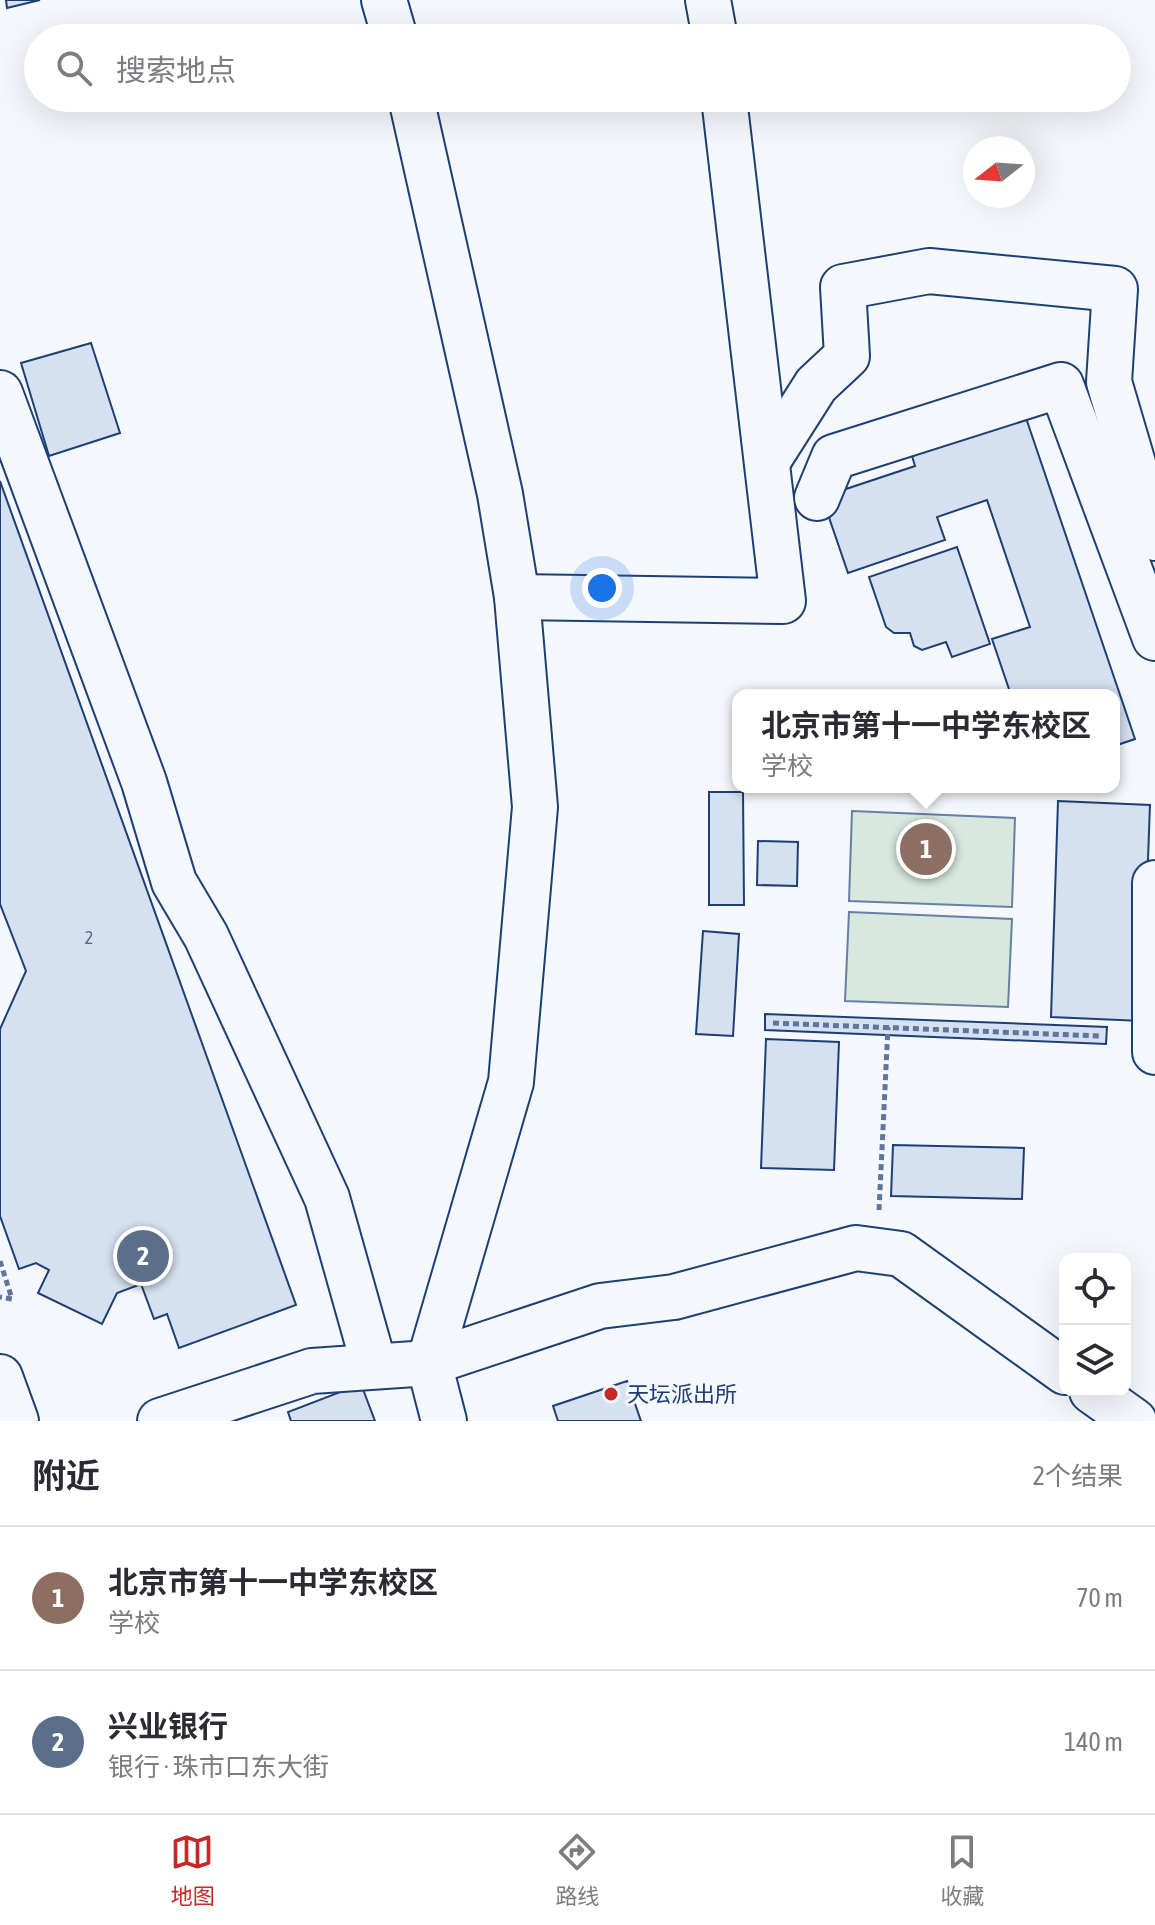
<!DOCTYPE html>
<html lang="zh">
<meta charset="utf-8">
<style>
:root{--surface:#fff;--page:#f2f2f3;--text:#2b2b33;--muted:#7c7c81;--line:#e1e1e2;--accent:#c62828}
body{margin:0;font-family:"Asap Condensed","Noto Sans SC",sans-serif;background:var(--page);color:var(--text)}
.controls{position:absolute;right:24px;bottom:24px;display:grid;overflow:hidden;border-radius:16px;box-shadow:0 8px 32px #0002}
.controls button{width:72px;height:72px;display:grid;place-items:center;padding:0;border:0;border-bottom:2px solid var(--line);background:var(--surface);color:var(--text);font:40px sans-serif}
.compass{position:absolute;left:963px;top:136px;width:72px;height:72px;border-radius:50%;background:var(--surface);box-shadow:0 8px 32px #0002;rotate:253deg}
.you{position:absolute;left:602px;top:588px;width:28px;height:28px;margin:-20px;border:6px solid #fff;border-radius:50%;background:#1a73e8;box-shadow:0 0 0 12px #1a73e833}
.badge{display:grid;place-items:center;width:52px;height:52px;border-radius:50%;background:var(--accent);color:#fff;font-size:26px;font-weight:700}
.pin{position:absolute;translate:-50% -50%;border:4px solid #fff;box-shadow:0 2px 8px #0006}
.popup{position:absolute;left:732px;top:689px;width:388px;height:104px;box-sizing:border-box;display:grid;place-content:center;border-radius:16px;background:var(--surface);filter:drop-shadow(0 2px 6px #0005);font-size:26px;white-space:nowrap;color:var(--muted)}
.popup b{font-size:30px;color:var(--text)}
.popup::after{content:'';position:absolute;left:50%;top:100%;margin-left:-16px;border:16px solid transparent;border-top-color:var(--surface)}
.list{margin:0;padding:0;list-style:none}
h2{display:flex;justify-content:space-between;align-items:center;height:104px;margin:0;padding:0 32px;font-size:34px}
h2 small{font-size:26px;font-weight:400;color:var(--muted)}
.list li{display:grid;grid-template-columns:52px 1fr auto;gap:24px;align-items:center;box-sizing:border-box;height:144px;padding:0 32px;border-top:2px solid var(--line)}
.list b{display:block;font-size:30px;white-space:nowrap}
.list p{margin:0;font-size:26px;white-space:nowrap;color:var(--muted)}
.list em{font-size:26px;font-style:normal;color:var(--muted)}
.icon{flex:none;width:44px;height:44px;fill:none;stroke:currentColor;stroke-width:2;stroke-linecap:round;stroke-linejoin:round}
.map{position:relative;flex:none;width:1155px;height:1421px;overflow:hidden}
.search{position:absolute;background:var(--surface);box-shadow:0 8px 32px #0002;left:24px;right:24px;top:24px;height:88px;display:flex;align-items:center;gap:20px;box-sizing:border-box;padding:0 28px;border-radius:44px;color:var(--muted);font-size:30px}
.sheet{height:392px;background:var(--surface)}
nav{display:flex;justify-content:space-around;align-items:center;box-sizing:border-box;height:112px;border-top:2px solid var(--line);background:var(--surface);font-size:22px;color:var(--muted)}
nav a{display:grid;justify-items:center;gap:4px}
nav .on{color:var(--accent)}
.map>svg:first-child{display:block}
.green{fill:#d7e8df;stroke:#687fa3;stroke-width:2}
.building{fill:#d5e0f0;stroke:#1d3f73;stroke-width:2}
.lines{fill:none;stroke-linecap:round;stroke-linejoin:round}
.minor-casing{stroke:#1d3f73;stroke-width:48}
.path{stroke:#5e769c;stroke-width:5;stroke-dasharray:6 4;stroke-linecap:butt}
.minor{stroke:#f4f7fb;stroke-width:44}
.poi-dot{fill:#c62828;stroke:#f4f7fb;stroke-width:3}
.labels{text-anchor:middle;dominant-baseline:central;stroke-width:6;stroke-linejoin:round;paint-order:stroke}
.number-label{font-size:18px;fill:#4b6792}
.poi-label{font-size:22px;fill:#1d3f73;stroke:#f4f7fb;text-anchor:start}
</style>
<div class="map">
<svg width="1155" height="1421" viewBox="0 0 1155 1421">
<rect width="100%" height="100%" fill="#f4f7fb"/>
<!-- green -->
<g class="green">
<path d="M852,811L1015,818L1012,907L849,901Z"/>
<path d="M849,912L1012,919L1008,1007L845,1001Z"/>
</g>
<!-- building -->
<g class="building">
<path d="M6,0H40L7,8Z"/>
<path d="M91,343L120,433L49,456L21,363Z"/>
<path d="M1026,418L1135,739L1114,746V695H1011L992,639L1030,627L987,500L937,517L945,540L848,573L822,497L915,466L912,456Z"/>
<path d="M0,481L296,1305L179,1348L167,1314L154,1319L141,1284L117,1293L102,1324L38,1293L49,1270L36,1263L19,1269L0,1216V1029L26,971L0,904Z"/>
<path d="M957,547L990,644L952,657L946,642L922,650L914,646L910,633H894L886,627L869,577Z"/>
<path d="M709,792H743L744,905H709Z"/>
<path d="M1058,801L1150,805L1142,1021L1051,1017Z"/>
<path d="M758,841L798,842L797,886L757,885Z"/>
<path d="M703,931L739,934L733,1036L696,1034Z"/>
<path d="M765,1014L1107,1027L1106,1044L765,1030Z"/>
<path d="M766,1039L839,1042L834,1170L761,1168Z"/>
<path d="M893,1145L1024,1148L1022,1199L891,1196Z"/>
<path d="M627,1381L641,1421H558L553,1406Z"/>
<path d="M361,1384L375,1421H291L288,1412Z"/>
</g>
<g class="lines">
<defs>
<g id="minor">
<path d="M384,0L395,38"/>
<path d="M708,0L715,38"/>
<path d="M411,98L500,494L517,597L535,807L511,1082L429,1363L444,1421"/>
<path d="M0,393L144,782L174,882L206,936L327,1198L374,1365"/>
<path d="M767,462L816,385L847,356L843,287L929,271L1115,289L1109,382L1155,538"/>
<path d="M817,498L834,457L1061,385L1155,638"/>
<path d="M517,597L783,601L724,98"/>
<path d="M1155,883V1052"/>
<path d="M0,1377L16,1421"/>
<path d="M1092,1391L1134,1421"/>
<path d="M160,1421L312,1371L429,1363L600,1306L674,1297L856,1248L901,1254L1065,1372"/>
</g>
</defs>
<!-- minor casing -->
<use href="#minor" class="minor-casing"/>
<!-- path -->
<g class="path">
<path d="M773,1023L1099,1036"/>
<path d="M879,1210L888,1027"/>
<path d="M0,1261L12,1299L0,1297"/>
</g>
<!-- minor -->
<use href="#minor" class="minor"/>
</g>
<!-- markers -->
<circle class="poi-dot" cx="611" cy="1394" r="8"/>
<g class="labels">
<!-- number labels -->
<g class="number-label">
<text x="89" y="937">2</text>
</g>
<!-- poi labels -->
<g class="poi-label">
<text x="627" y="1394">天坛派出所</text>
</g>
</g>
</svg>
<div class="controls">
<button><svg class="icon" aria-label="locate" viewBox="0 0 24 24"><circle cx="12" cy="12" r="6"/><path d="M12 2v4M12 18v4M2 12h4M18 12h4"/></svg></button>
<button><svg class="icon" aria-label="layers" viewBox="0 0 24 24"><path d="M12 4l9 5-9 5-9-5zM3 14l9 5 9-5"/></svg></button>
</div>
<svg class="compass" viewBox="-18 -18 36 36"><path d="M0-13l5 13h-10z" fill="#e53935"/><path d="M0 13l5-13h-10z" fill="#7c7c81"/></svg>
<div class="you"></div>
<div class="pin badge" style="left:926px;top:849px;background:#8d6e63">1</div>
<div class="popup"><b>北京市第十一中学东校区</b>学校</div>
<div class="pin badge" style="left:143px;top:1256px;background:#5c6f8a">2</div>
<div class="search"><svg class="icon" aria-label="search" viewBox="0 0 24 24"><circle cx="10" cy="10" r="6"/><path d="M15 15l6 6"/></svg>搜索地点</div>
</div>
<section class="sheet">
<h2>附近<small>2个结果</small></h2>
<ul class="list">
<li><span class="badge" style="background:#8d6e63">1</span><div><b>北京市第十一中学东校区</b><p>学校</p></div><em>70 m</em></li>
<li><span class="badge" style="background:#5c6f8a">2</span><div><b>兴业银行</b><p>银行 · 珠市口东大街</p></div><em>140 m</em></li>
</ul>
</section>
<nav>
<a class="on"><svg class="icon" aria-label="map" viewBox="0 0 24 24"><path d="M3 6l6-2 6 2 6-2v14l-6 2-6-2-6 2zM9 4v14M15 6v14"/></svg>地图</a>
<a><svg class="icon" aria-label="directions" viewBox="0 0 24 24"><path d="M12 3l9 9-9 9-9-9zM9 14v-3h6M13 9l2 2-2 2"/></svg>路线</a>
<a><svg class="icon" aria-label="saved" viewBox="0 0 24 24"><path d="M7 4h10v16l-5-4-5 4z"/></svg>收藏</a>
</nav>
